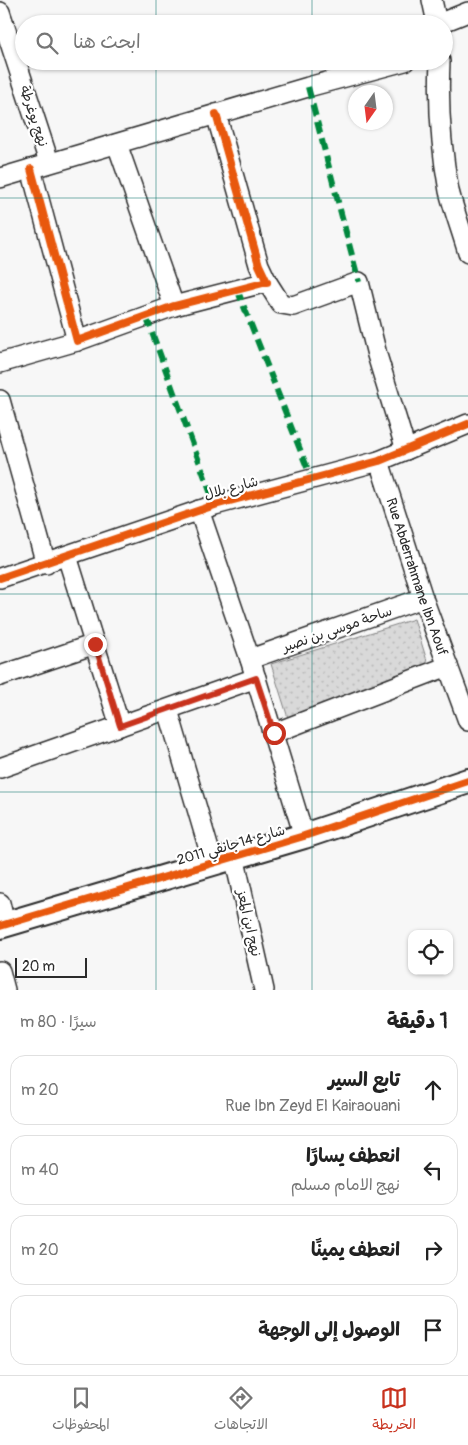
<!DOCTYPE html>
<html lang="ar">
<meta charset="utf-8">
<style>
:root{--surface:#fff;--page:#f6f6f6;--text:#222;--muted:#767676;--line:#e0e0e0;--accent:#c8321e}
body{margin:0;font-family:Pangolin,"Playpen Sans Arabic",sans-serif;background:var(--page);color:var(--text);direction:rtl}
.controls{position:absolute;right:15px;bottom:15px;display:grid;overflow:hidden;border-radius:10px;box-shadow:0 1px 4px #0004}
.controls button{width:45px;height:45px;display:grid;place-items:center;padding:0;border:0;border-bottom:1px solid var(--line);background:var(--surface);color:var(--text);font:25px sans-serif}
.compass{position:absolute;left:348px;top:85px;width:45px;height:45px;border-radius:50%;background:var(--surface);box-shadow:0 1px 4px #0004;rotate:194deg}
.scale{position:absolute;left:15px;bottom:12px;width:72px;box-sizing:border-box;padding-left:5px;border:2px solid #2b2b2b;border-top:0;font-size:14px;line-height:18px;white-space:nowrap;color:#2b2b2b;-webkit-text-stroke:4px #fff;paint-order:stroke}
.stop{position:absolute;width:15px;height:15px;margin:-11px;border:4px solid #c8321e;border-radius:50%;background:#fff}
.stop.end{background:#c8321e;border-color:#fff;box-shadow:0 1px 5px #0008}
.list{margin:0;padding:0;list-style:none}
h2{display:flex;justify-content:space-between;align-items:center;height:65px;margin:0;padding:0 20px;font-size:21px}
h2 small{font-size:16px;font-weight:400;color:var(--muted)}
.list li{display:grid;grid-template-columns:32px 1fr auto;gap:15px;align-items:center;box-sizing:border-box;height:70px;margin:0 10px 10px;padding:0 10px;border:1px solid var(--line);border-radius:15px}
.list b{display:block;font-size:19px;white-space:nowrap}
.list p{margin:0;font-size:16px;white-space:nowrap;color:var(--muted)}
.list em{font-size:16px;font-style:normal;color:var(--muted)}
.icon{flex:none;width:28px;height:28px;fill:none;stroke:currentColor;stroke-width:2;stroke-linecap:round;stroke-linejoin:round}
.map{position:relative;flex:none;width:468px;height:990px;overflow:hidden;direction:ltr}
.search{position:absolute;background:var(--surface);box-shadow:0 1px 4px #0004;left:15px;right:15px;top:15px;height:55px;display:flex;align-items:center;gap:12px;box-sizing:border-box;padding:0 18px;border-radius:28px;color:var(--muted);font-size:19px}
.sheet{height:385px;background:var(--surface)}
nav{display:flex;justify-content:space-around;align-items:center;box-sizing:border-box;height:70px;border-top:1px solid var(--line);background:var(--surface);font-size:14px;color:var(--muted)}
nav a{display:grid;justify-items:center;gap:2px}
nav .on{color:var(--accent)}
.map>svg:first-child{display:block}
.park{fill:url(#park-dots);stroke:#828282}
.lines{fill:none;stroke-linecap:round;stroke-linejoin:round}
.minor-casing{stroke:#2b2b2b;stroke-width:22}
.tertiary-casing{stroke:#2b2b2b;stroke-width:28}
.minor{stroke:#fff;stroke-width:19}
.tertiary{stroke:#fff;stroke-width:24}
.quiet{stroke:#00873e;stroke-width:6;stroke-dasharray:12 6;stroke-linecap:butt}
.cycleway-casing{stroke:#fff;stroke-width:11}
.cycleway{stroke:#e8590c;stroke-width:8}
.route{stroke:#c8321e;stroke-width:6}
.grid{fill:none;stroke:#0f766e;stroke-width:1;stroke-opacity:0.55}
.labels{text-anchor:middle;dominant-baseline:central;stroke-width:4.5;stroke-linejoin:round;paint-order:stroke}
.street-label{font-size:14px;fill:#2b2b2b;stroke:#fff}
</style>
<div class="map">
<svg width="468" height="990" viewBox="0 0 468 990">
<defs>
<pattern id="park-dots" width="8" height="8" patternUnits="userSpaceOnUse" patternTransform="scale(1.25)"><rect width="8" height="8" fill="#d9d9d9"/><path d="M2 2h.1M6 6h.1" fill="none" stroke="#bababa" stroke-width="1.8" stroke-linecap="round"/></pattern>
</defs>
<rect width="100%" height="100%" fill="#f7f7f7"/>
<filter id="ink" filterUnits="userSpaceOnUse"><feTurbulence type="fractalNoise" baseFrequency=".02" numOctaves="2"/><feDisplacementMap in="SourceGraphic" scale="10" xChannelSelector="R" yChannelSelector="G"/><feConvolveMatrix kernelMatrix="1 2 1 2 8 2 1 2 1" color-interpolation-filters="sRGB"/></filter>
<g filter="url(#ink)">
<!-- park -->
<path class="park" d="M414,619L432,677L289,721L271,664Z"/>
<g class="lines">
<defs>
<g id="minor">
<path d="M432,0L437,23"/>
<path d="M0,12L49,162"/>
<path d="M438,24L468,12"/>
<path d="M440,61C438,104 441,148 449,191C454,211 462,232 468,253"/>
<path d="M117,144L174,306"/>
<path d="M31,169L77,341L174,306L267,282L259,265L216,114"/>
<path d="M0,178L308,87L405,61"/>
<path d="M267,282L281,304L293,306L359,282L377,355L406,450"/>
<path d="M0,363L77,341"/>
<path d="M0,400L46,564"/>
<path id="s1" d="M379,461L423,598L468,721"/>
<path d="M199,510L250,659L304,836"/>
<path d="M67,556L120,726"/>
<path d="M0,578L215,505L379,461L468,424"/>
<path d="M250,659L423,598"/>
<path d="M0,676L95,644"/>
<path d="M168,710L213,863"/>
<path d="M274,733L448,666"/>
<path d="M0,768L256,678"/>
<path d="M234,856L264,990"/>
<path d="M0,903L5,924"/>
<path d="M0,971L5,990"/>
</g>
<path id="tertiary" d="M0,926L304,836L468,781"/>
</defs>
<!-- minor casing -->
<use href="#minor" class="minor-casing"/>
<!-- tertiary casing -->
<use href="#tertiary" class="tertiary-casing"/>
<!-- minor -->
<use href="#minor" class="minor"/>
<!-- tertiary -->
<use href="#tertiary" class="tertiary"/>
<!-- quiet -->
<g class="quiet">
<path d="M308,87L359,282"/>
<path d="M237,289L312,480"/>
<path d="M146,316L215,505"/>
</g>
<defs>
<g id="cycleway">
<path d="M31,169L77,341L174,306L267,282L259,265L216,114"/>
<path d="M0,578L215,505L379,461L468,424"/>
<path d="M0,926L304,836L468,781"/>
</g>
</defs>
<!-- cycleway casing -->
<use href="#cycleway" class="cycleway-casing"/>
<!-- cycleway -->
<use href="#cycleway" class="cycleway"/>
</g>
</g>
<g class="lines" filter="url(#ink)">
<!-- route -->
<path class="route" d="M95,644L120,726L256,678L274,733"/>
</g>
<!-- grid -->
<path class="grid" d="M156,0V24M312,0V24M156,61V990M312,61V990M0,198H468M0,396H468M0,594H468M0,792H468"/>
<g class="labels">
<!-- street labels -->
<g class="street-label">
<text transform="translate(34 116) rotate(72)">نهج يوغرطة</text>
<text transform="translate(231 488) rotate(-15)">شارع بلال</text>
<text stroke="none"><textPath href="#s1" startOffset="122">Rue Abderrahmane Ibn Aouf</textPath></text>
<text transform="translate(337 629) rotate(-19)">ساحة موسى بن نصير</text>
<text transform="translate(231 845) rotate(-16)">شارع 14جانفي 2011</text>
<text transform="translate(249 923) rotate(77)">نهج ابن المعز</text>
</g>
</g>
</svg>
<div class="controls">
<button><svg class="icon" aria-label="locate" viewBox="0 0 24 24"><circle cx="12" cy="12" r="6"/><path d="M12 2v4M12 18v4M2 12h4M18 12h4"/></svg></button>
</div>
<svg class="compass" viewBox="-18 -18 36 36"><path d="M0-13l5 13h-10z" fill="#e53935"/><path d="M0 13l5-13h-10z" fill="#767676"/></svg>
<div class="scale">20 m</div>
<div class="stop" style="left:274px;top:733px"></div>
<div class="stop end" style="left:95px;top:644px"></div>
<div class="search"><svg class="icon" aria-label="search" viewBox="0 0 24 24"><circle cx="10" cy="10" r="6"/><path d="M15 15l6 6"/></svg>ابحث هنا</div>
</div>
<section class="sheet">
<h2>1 دقيقة<small>سيرًا · 80 m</small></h2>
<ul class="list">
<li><svg class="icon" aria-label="ahead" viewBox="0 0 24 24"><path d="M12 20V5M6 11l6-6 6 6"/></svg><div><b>تابع السير</b><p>Rue Ibn Zeyd El Kairaouani</p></div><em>20 m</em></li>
<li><svg class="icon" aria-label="left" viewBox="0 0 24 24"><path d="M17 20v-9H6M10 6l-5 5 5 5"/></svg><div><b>انعطف يسارًا</b><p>نهج الامام مسلم</p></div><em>40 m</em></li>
<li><svg class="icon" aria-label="right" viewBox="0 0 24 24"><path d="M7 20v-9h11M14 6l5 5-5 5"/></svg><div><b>انعطف يمينًا</b></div><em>20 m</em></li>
<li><svg class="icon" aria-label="arrive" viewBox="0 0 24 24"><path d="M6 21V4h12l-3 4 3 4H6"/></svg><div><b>الوصول إلى الوجهة</b></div></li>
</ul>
</section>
<nav>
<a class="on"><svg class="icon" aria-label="map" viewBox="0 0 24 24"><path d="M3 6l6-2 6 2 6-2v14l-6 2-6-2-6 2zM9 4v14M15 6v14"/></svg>الخريطة</a>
<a><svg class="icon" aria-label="directions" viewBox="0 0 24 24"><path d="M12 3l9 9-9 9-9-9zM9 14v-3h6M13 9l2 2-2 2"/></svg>الاتجاهات</a>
<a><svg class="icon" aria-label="saved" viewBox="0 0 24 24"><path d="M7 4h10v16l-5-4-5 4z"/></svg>المحفوظات</a>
</nav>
